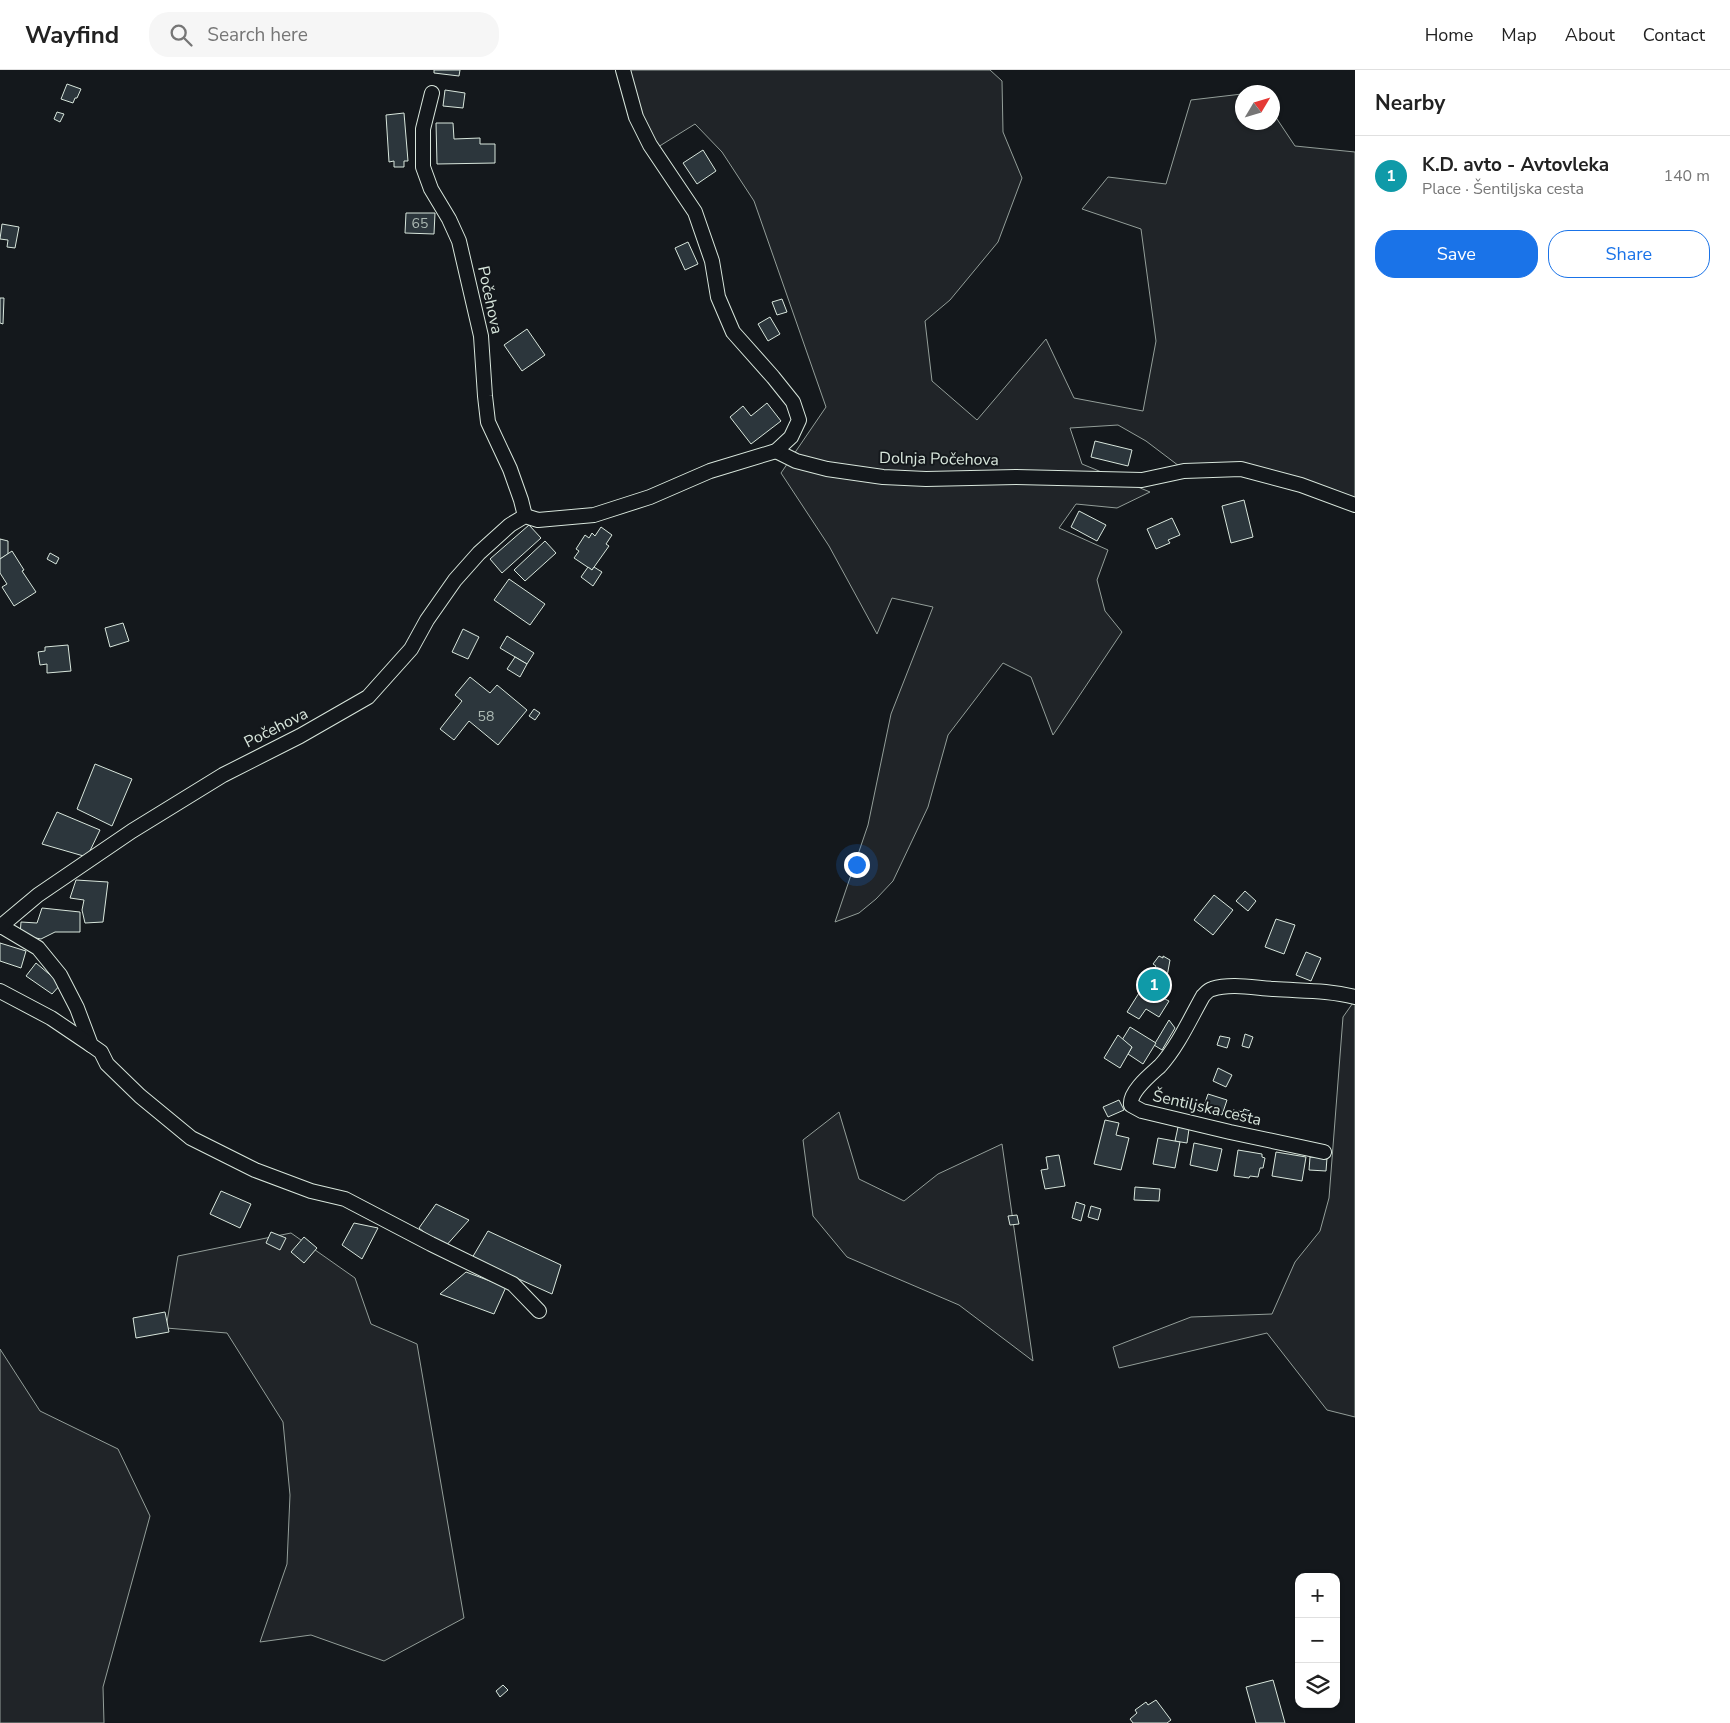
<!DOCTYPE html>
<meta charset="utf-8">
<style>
:root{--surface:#fff;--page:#f6f6f6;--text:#222;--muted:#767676;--line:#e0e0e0;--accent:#1a73e8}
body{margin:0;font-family:"Nunito Sans",sans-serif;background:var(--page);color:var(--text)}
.controls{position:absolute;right:15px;bottom:15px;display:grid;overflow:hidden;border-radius:10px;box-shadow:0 1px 4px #0004}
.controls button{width:45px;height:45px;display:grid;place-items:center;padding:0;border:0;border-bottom:1px solid var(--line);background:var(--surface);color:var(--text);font:25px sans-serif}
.compass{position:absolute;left:1235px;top:15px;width:45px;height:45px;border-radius:50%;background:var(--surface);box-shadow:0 1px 4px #0004;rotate:52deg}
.you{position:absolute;left:856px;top:794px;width:18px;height:18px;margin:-12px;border:4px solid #fff;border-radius:50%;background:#1a73e8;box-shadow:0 0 0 8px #1a73e833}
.badge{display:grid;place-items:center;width:32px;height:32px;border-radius:50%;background:var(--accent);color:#fff;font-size:16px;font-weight:700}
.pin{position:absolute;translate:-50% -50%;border:2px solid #fff;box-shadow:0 1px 5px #0006}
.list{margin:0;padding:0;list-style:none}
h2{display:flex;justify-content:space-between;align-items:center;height:65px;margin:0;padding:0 20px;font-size:21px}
h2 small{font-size:16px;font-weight:400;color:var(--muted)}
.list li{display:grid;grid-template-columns:32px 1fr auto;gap:15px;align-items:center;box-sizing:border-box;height:80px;padding:0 20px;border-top:1px solid var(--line)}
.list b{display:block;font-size:19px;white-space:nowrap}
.list p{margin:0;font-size:16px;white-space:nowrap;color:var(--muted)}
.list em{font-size:16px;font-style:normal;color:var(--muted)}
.actions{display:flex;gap:10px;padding:15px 20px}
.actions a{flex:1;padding:11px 0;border:1px solid var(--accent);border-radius:20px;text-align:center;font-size:18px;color:var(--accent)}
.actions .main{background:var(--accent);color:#fff}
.icon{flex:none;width:28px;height:28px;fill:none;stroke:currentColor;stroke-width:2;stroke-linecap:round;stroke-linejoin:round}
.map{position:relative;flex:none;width:1355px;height:1653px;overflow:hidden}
header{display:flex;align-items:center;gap:30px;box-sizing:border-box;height:70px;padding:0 25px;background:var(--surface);border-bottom:1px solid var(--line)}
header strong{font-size:24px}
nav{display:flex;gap:28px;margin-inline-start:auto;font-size:18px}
.search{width:350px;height:45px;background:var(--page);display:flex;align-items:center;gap:12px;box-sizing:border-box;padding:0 18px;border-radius:20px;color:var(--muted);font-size:19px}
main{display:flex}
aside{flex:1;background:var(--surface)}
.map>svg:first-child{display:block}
.green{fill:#202428;stroke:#939e99}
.building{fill:#2c363c;stroke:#d8e6dc}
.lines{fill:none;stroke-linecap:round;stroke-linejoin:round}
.street-casing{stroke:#d8e6dc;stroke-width:16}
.street{stroke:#14181c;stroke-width:14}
.labels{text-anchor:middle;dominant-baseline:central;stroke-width:4;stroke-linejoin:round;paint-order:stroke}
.number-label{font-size:14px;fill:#adbab4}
.street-label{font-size:16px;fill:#d8e6dc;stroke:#14181c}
</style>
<header>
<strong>Wayfind</strong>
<div class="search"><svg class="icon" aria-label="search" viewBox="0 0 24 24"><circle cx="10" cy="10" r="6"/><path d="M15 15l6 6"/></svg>Search here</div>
<nav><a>Home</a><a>Map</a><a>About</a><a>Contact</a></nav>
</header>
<main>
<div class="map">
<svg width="1355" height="1653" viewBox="0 0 1355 1653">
<rect width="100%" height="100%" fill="#14181c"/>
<!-- green -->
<g class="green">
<path d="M629,0H990L1002,11L1003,62L1022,108L998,172L950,230L925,251L932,311L977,350L1046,269L1074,328L1143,341L1156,271L1141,159L1082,139L1108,107L1166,114L1191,30L1242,24V52H1272L1273,43L1295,76L1355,82V432L1302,412L1183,399L1146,371L1118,355L1070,358L1082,394L1150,422L1117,438L1076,434L1059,458L1108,480L1097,510L1105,541L1122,562L1053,665L1031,607L1003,593L948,665L928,737L893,811L876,829L859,843L835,852L868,755L891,644L933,537L892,528L877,564L829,476L781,403L826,337L754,131L722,82L695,54L658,77L639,37Z"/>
<path d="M1355,930V1347L1327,1340L1267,1263L1119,1298L1113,1277L1191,1247L1272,1244L1295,1192L1320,1161L1329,1128L1343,947Z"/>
<path d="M839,1042L859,1109L904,1131L938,1104L1002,1074L1033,1291L959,1235L847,1187L813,1146L803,1070Z"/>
<path d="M291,1163L355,1208L371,1254L417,1274L464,1548L384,1591L311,1565L260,1572L287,1494L290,1425L283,1352L227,1263L166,1258L178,1186Z"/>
<path d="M0,1279L40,1341L118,1379L150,1446L103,1617L104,1653H0Z"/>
</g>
<!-- building -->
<g class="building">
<path d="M434,0H460L459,6L434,3Z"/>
<path d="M67,14L81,19L77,28H75L73,33L61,29Z"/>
<path d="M445,20L465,23L463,38L443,36Z"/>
<path d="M57,42L64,44L60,52L54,49Z"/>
<path d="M404,43L408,91H404V97H394V91L389,92L386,45Z"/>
<path d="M436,53H453L454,69L480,68V74H495V93L437,94Z"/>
<path d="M703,80L716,101L697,114L683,93Z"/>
<path d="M406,143H435L434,164L405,163Z"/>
<path d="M2,154L19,157L15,178L7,177L8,170L0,169Z"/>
<path d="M688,172L698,194L685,200L675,178Z"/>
<path d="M0,228H4L3,254L0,253Z"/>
<path d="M782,229L787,242L777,245L772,232Z"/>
<path d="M770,247L780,264L768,271L758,254Z"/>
<path d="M527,259L545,285L522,301L504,275Z"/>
<path d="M767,333L781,351L751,374L730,347L743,336L751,346Z"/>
<path d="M1095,371L1132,380L1128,396L1091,387Z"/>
<path d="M1244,430L1253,467L1231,473L1222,436Z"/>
<path d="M1079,441L1106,455L1097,471L1071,457Z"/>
<path d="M1172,448L1180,465L1168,470L1170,473L1156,479L1147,459Z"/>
<path d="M529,455L541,468L502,503L490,489Z"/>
<path d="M601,457L612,465L606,474L609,476L592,500L574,488L579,481L576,479L585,465L589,468L592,463L595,466Z"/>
<path d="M0,469L8,471V484L0,489Z"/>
<path d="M545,471L556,483L525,511L514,500Z"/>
<path d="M12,481L24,500L22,501L36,522L14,536L2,517L7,514L0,503V489Z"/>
<path d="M50,483L59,488L56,494L47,489Z"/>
<path d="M588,497L592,500L594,497L602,502L593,516L581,507Z"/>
<path d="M509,509L545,534L530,555L494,530Z"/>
<path d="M123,553L129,571L110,577L105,558Z"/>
<path d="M463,559L479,567L468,589L452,582Z"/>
<path d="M507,566L534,583L527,594L500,578Z"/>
<path d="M68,575L71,601L47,603V594L40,595L38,582L45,581V577Z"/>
<path d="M515,587L527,594L520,607L507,599Z"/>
<path d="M470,607L490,623L497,615L527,640L498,675L469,651L454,670L440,659L462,631L455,625Z"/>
<path d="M534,639L540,643L535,650L529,646Z"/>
<path d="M95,694L132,709L112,756L77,739Z"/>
<path d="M57,742L100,760L87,787L42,774Z"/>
<path d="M76,810L108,812L103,852L85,853L82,840L84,830L70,828Z"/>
<path d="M1245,821L1256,831L1248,841L1236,831Z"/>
<path d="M1214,825L1233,840L1213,865L1194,850Z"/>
<path d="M42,838L80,842V862H55L41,869L20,865L21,852L37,853Z"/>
<path d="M1276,849L1295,855L1284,884L1265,877Z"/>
<path d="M0,873L26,881L21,898L0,891Z"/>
<path d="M1306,882L1321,888L1311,911L1296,905Z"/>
<path d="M1159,886L1163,888V886L1170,890L1166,912L1163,918L1166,920L1161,927L1169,931L1159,947L1146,939L1139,949L1127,942L1156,896L1153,894Z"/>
<path d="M36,893L61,914L52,924L26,906Z"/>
<path d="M1169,950L1175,958L1162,980L1154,975Z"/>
<path d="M1130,957L1156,973L1143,994L1128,984L1132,977L1122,970Z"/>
<path d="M1245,964L1253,967L1249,978L1242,976Z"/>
<path d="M1118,965L1132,977L1120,998L1104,988Z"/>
<path d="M1220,966L1230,968L1227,978L1217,975Z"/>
<path d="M1218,998L1232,1005L1226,1017L1213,1011Z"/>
<path d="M1208,1024L1227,1030L1222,1045L1203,1039Z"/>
<path d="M1119,1030L1124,1040L1108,1047L1103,1037Z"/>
<path d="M1244,1039L1250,1041L1247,1050L1232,1046L1233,1040L1243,1042Z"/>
<path d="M1105,1050L1119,1053L1116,1065L1129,1068L1121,1100L1094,1094Z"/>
<path d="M1178,1057L1189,1059L1187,1073L1175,1071Z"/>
<path d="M1158,1068L1180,1072L1175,1098L1153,1094Z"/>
<path d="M1194,1073L1222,1079L1217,1101L1190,1095Z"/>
<path d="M1238,1080L1262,1084V1087L1265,1088L1263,1098H1260L1258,1107L1250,1106L1249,1108L1234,1106Z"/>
<path d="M1276,1082L1306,1087L1302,1111L1272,1106Z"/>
<path d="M1059,1085L1065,1116L1045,1119L1041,1100L1048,1099L1046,1087Z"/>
<path d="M1310,1087L1327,1088L1326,1101L1309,1100Z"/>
<path d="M1135,1117L1160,1119L1159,1131L1134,1130Z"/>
<path d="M221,1121L251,1134L240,1158L210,1144Z"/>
<path d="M1076,1132L1085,1135L1081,1151L1072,1148Z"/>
<path d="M436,1134L469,1150L444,1178L419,1158Z"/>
<path d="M1091,1136L1101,1139L1098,1150L1088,1147Z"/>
<path d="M1017,1145L1019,1154L1010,1155L1008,1146Z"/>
<path d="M354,1153L378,1158L362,1189L342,1175Z"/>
<path d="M488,1161L561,1195L552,1224L472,1188Z"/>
<path d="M271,1162L286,1168L280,1180L266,1173Z"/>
<path d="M304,1167L317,1178L304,1193L291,1182Z"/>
<path d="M466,1202L506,1217L494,1244L440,1224Z"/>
<path d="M165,1242L169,1262L136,1268L133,1248Z"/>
<path d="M1273,1610L1285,1653H1256L1246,1617Z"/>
<path d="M503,1615L508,1620L500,1627L496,1621Z"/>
<path d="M1156,1630L1171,1650L1167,1653H1133L1130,1649L1137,1643L1135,1640L1146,1632L1148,1635Z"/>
</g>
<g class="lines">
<defs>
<g id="street">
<path d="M432,23L423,59V97L431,119L449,149L459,171L481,266L485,326L488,352L510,399L521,430L525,446"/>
<path d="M776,381L796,391L827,399L883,407L926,409L1016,407L1142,410L1184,401L1241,399L1301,415L1355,435"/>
<path d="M1,856L38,878L60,905L77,938L91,975L101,982L107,994L140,1026L191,1068L255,1100L311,1121L345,1129L431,1174L513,1214L539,1241"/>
<path d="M0,857L38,825L132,761L223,705L300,666L368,627L411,579L427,550L455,510L479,483L510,455L525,446L538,450L594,445L650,427L710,401L776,381L791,367L799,350L793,332L773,307L733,262L718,227L712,191L695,142L650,75L636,47L623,0"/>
<path d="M0,921L51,948L91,975"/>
<path d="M1324,1082L1230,1062L1142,1041L1131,1035C1129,1022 1150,1005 1160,996C1178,976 1190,949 1203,926C1206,923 1208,920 1212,919C1231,913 1255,918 1274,919C1302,921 1328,920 1355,927"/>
</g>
</defs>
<!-- street casing -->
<use href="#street" class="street-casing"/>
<!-- street -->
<use href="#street" class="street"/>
</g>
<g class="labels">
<!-- number labels -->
<g class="number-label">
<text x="420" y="153">65</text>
<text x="486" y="646">58</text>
</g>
<!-- street labels -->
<g class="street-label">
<text transform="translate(490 230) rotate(78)">Počehova</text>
<text transform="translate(939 389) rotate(1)">Dolnja Počehova</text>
<text transform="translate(276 658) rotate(-27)">Počehova</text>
<text transform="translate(1207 1038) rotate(13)">Šentiljska cesta</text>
</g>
</g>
</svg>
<div class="controls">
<button>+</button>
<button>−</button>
<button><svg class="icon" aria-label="layers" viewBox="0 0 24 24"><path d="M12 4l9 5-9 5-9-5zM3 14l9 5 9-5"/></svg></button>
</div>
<svg class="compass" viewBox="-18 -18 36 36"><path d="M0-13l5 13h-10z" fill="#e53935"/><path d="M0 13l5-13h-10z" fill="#767676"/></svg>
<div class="you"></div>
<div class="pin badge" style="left:1154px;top:915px;background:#0f9aa8">1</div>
</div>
<aside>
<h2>Nearby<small></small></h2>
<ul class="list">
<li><span class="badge" style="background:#0f9aa8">1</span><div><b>K.D. avto - Avtovleka</b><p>Place · Šentiljska cesta</p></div><em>140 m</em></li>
</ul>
<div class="actions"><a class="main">Save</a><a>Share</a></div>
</aside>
</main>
